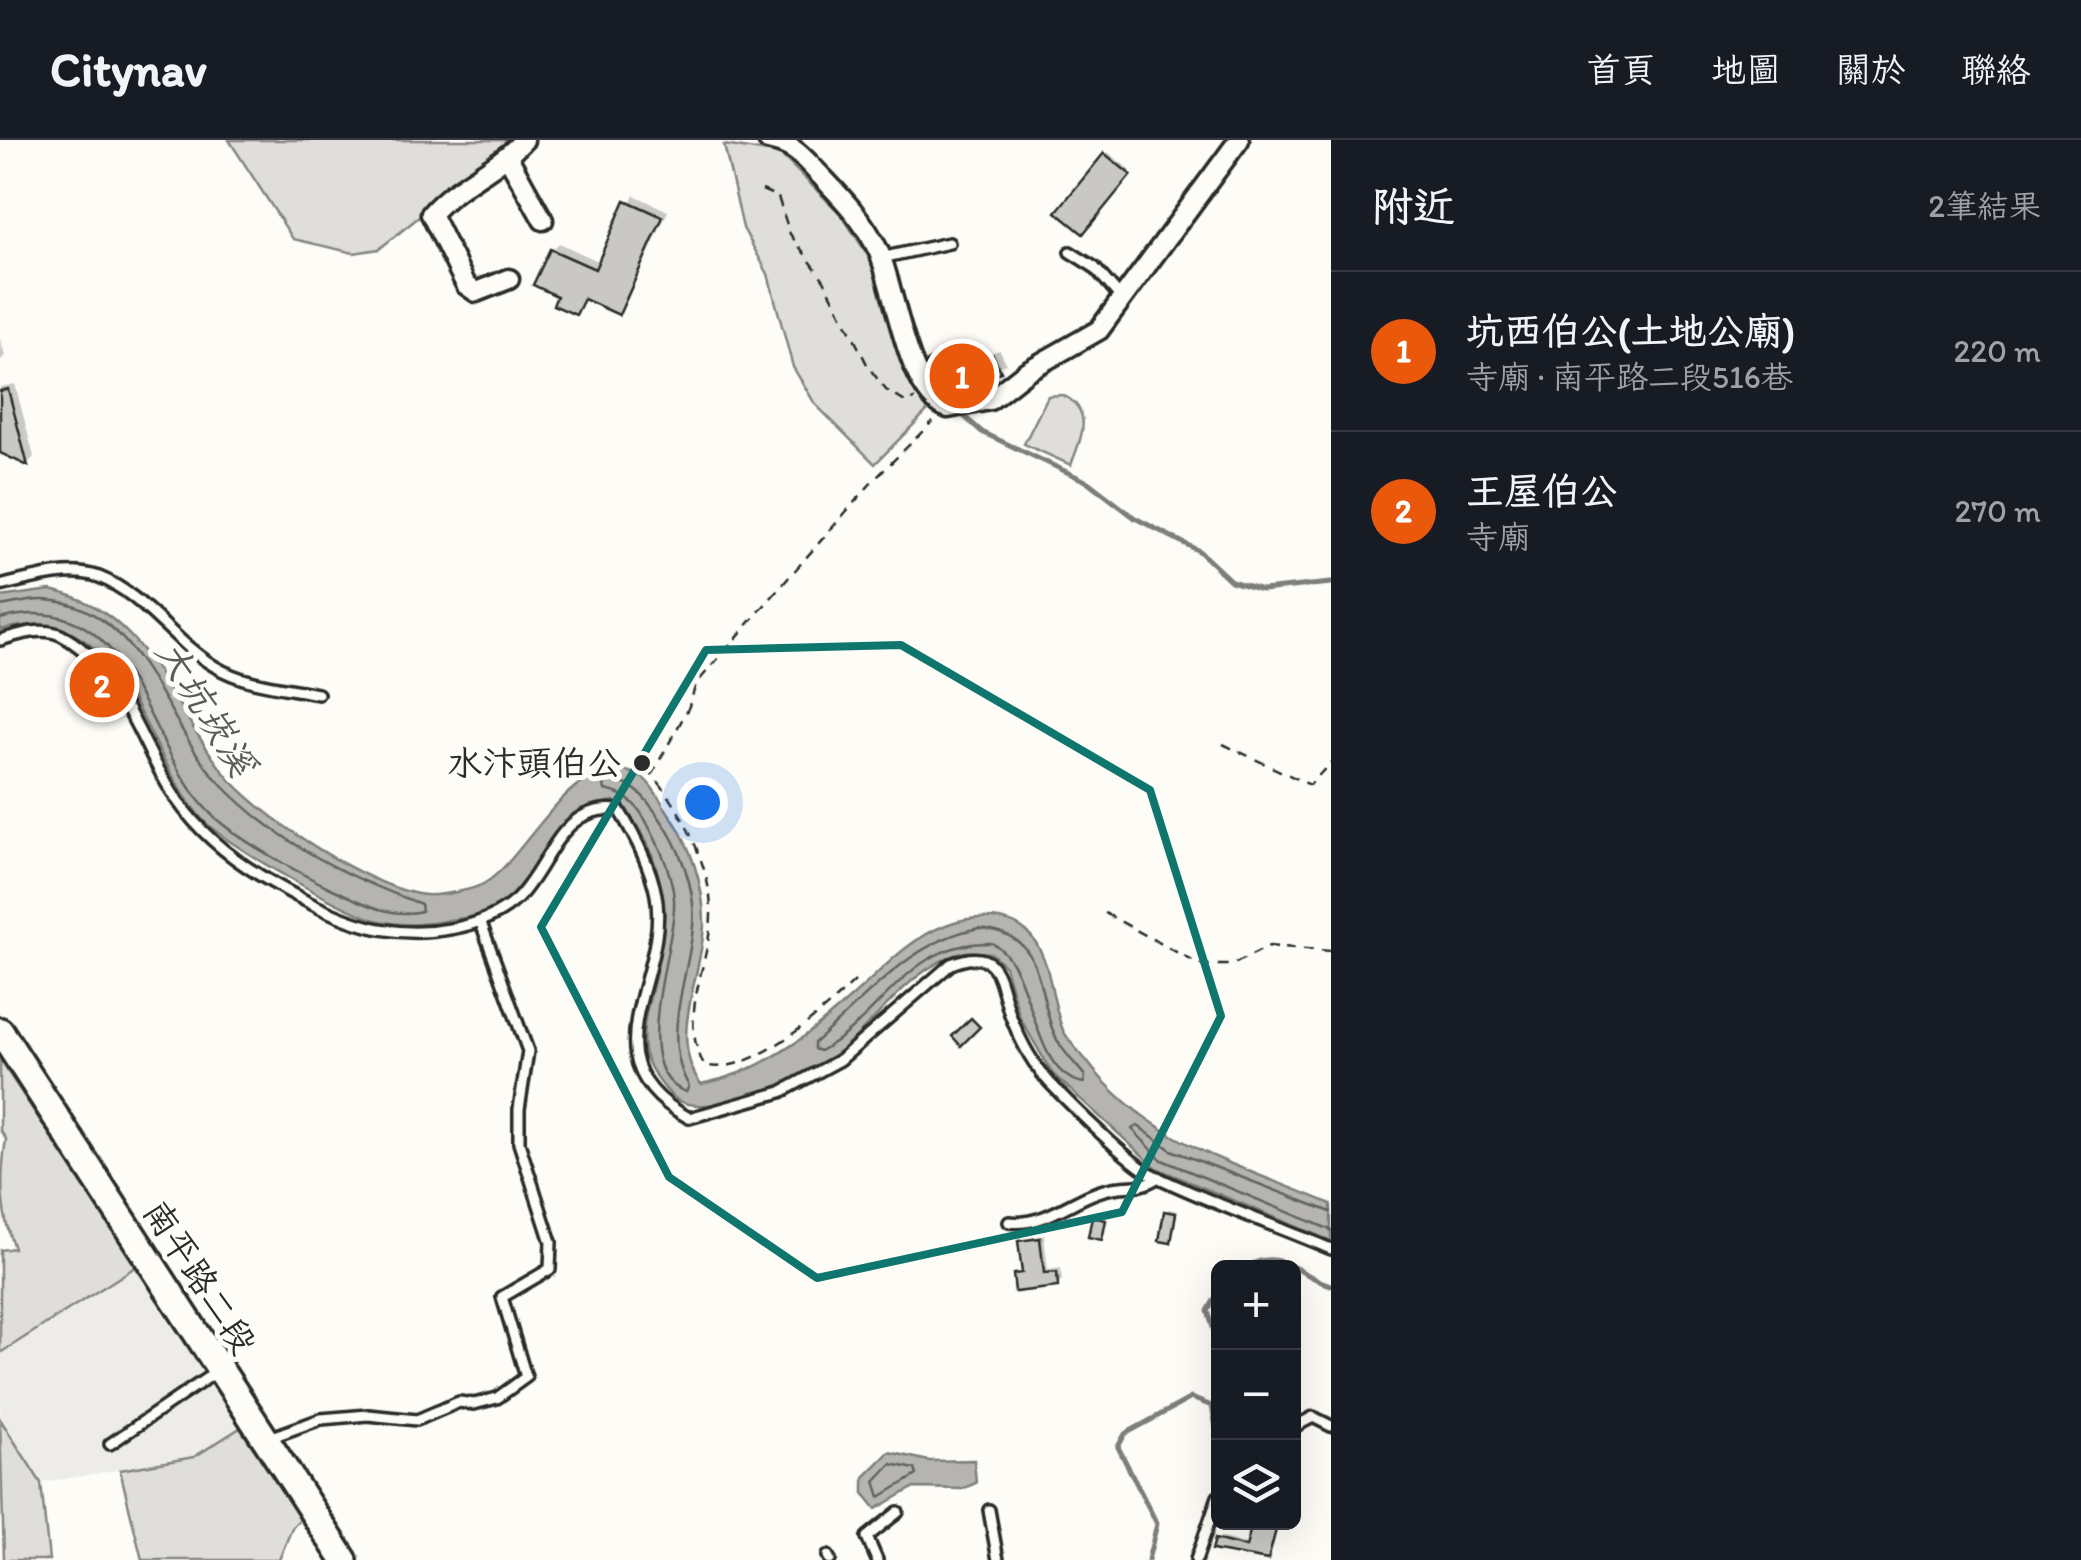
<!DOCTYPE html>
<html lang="zh-TW">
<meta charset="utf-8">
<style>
:root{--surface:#171b24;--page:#20242c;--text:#f1f3f6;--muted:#9ea1a6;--line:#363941;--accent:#ea580c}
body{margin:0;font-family:Itim,"LXGW WenKai TC",sans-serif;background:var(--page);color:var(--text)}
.controls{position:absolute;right:30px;bottom:30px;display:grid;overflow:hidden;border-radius:15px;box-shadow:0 10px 40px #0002}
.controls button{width:90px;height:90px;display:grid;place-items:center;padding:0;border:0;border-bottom:2px solid var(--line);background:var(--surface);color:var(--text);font:50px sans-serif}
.you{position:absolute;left:702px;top:662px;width:35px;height:35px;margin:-25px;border:8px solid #fff;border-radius:50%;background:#1a73e8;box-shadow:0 0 0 15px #1a73e833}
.badge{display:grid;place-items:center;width:65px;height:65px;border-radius:50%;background:var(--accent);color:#fff;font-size:32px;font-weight:700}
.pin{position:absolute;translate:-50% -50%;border:5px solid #fff;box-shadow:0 2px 10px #0006}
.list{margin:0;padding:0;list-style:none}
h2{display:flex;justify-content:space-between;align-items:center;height:130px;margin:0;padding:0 40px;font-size:42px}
h2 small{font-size:32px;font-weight:400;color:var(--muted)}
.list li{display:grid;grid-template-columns:65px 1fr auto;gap:30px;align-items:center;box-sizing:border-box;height:160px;padding:0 40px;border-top:2px solid var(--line)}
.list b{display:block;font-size:38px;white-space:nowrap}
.list p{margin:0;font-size:32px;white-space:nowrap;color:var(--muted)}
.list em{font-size:32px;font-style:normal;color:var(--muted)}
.icon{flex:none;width:55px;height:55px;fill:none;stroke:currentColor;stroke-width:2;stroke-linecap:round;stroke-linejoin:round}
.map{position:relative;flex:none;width:1331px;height:1420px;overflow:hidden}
header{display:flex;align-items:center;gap:60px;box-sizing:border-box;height:140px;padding:0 50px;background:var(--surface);border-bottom:2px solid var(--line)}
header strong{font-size:48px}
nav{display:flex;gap:55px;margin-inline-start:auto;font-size:35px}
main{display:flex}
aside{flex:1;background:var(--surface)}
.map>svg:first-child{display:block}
.built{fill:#edece8}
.green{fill:#dfdeda;stroke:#858482;stroke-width:2.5}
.water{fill:#b5b4b1;stroke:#7e7d7b;stroke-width:2.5}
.shadow{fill:#0003}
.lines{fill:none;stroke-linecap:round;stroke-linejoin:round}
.shore{stroke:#626261;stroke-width:2.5}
.stream{stroke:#7e7d7b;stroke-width:5}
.building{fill:#c9c8c4;stroke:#2b2b2b;stroke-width:2.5}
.lane-casing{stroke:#2b2b2b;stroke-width:16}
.street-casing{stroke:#2b2b2b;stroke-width:25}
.secondary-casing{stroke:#2b2b2b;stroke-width:32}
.path{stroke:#2b2b2b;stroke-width:2.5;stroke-dasharray:10 8;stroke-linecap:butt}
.lane{stroke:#fdfcf7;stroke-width:9}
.street{stroke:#fdfcf7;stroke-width:18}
.secondary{stroke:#fdfcf7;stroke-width:25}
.marked{fill:none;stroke:#0f766e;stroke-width:8;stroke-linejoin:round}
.poi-dot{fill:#2b2b2b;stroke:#fdfcf7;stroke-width:4}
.labels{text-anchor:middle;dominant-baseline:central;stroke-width:10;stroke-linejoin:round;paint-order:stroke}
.poi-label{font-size:35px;fill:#2b2b2b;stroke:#fdfcf7;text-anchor:end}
.street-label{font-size:35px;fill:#2b2b2b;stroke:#fdfcf7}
.water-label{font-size:38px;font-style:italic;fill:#5b5b5a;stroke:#fdfcf7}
</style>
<header>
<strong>Citynav</strong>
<nav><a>首頁</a><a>地圖</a><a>關於</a><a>聯絡</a></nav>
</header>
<main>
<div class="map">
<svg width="1331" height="1420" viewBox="0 0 1331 1420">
<rect width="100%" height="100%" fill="#fdfcf7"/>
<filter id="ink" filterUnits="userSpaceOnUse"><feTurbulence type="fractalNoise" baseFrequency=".01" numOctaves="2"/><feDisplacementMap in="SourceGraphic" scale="20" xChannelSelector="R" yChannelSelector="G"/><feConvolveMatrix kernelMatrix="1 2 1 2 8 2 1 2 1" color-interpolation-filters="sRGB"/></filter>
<g filter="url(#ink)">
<!-- built -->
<path class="built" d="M137,1126L240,1288L194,1317L41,1343L0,1279V1213Z"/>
<!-- green -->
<g class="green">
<path d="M229,0H515L379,109L354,113L293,99Z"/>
<path d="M724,5L780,14L841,74L871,120L909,239L928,270L875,324L815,264L793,227L768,134L743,88Z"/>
<path d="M1062,255C1095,270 1081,298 1071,325L1024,304L1048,256Z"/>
<path d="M0,920L137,1126L0,1213V1110L14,1108C0,1072 0,1037 6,999L0,990Z"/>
<path d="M0,1279L41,1343L49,1420H4Z"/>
<path d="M240,1288L301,1378L292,1388L279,1420H142L120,1330L194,1317Z"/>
</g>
<!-- water -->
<g class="water">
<path d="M50,450C143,468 170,563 222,630C255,674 371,750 426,755C440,756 474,750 485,743C529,717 577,597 643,638C653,645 662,664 670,675C690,703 704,746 704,782C704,834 666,897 701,944C769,931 817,889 867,843C891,820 914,797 946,785C969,776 1006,773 1026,791C1052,814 1050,860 1063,890C1068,901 1078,911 1086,920C1148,1003 1239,1025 1331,1064V1101L1156,1028L1052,933L1020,878L1005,826L991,813C982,813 970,810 961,813C913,826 880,877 844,908C814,933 703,988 671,955C661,945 646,924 644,910C640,881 652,856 657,828C669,771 663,699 614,661C542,671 541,749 486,773C475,778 460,778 449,780C428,785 401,786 380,781C347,774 224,704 202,679C140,610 126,456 0,490V457Z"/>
<path d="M889,1312L929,1321L974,1320L976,1343L962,1349L913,1348L876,1369L864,1354V1337Z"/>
</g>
<!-- shadow -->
<g class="shadow">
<path d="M1108,12L1131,31L1082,91L1059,72Z"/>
<path d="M634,55L668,71L625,165L618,172L586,157L576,172L560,155L552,110L559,103L600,122Z"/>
<path d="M0,198L5,216L0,221Z"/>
<path d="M947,208L950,224L1000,210L1006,223L982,235L985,245L978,251L963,256L935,218Z"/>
<path d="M15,244L34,317L28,323L0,310V247Z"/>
<path d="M1169,1069L1178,1071L1171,1101L1166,1072Z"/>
<path d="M1044,1095L1048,1130L1061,1128L1062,1140L1057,1145L1015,1135L1024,1130L1021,1102Z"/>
<path d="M1243,1382H1279L1268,1420L1215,1408L1220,1397L1249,1405L1254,1386Z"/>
</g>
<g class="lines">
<!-- shore -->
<g class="shore">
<path d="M0,466C15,464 30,459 45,460C141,464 164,585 219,642C276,702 345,736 421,764L422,771C392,779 363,763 335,750C302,735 236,699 211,674C141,606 136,443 0,479"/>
<path d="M612,640C637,646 644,656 659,677C679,705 697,750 693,786C689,838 660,897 689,946L686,952C625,931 677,806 674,759C672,735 660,707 649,687C639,666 627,654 605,650L604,644Z"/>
<path d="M979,788C1044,794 1035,841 1053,891C1059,908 1075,923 1085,936L1084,943C1028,935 1037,825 992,803C906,801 886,875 820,911L814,909V903C867,858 909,801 979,788Z"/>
<path d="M1331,1072L1171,1010L1138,986L1132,989L1162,1020L1331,1090"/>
<path d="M891,1324L915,1329L917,1335L880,1357L875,1341Z"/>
</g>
<!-- stream -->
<g class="stream">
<path d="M872,83C910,134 901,209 944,256"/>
<path d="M958,271L982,292L1088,342L1135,378L1199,411L1231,441L1262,450L1331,443"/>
<path d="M1245,1128C1280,1105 1298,1136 1331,1145"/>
<path d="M1218,1153L1208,1171L1218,1205"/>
<path d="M1148,1420L1157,1384L1118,1307L1125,1294L1191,1258L1212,1266L1218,1298"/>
</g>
</g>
<!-- building -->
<g class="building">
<path d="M1104,13L1131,35L1083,94L1056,72Z"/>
<path d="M625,60L663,77L619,175L584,159L576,175L553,165L557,156L533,145L550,109L595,129Z"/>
<path d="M940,212L944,229L993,215L1001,232L975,240L980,254L955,258L925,224Z"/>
<path d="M8,249L28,326L0,313V251Z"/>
<path d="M971,878L980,887L961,906L952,896Z"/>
<path d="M1164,1071L1176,1073L1171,1103L1159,1101Z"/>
<path d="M1092,1077L1106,1080L1102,1100L1088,1097Z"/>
<path d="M1040,1098L1044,1133L1057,1132L1058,1147L1015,1152L1013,1134L1022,1133L1018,1101Z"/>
<path d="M1234,1382H1278L1268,1420L1212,1410L1215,1399L1246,1407L1251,1387Z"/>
</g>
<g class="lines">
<defs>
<g id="lane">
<path d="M1070,112L1094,127L1122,159"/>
<path d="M881,118L949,103"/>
<path d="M0,446C30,439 69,426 99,437C143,454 174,502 214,526C245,545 283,547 318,554"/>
<path d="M0,500C21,494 46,485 66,498C124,532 141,609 177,660C199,692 228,716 261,736C295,756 341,782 380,789C423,797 484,790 517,759C551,725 559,663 619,670C635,696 650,724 656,755C671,839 580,919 689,978L781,952L840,920L951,824C1002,804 998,842 1011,877C1020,900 1032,924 1050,943C1069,963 1130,1024 1153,1035C1210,1063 1272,1084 1331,1109"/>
<path d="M1009,1082C1047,1087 1076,1054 1113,1048C1131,1045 1141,1049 1158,1037"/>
<path d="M1294,1287L1313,1277L1331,1286"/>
<path d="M269,1298L321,1279L368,1275L417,1280L459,1262L474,1264L497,1258L526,1237L502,1157L550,1129L551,1102L519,1003V969L528,911L481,783"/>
<path d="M110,1304L219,1230"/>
<path d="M989,1370L998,1420"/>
<path d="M828,1416L830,1420"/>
<path d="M877,1420L867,1397L898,1372"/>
<path d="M1196,1420L1218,1357"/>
</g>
<g id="street">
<path d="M768,0C797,6 801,16 822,37C844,60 864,81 878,110C895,147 907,255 948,268L990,260L1027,231L1099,190L1239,0"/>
<path d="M508,17L543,80"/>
<path d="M509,139L476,152L466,145L431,74C457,44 496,30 524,0"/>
</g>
<path id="secondary" d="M0,891L344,1420"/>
</defs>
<!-- lane casing -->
<use href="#lane" class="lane-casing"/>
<!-- street casing -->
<use href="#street" class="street-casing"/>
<!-- secondary casing -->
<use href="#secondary" class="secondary-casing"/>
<!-- path -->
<g class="path">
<path d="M762,50L778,57L790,94L824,140L869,228L886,250L905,262L915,259"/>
<path d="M1223,604L1310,645L1331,622"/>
<path d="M635,618V626L651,633"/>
<path d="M1105,773L1200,825H1232L1269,806L1331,811"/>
<path d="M855,841C823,871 751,938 704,925C677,875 710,827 711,774C712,729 681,667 652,634L688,569L696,544L872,342L933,281"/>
</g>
<!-- lane -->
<use href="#lane" class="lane"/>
<!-- street -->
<use href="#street" class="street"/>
<!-- secondary -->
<use href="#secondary" class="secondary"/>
</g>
</g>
<!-- marked area -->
<path class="marked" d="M901,505L1150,650L1221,876L1122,1072L817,1138L669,1037L541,787L706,510Z"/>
<!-- markers -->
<circle class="poi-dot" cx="642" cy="623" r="10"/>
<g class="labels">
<!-- poi labels -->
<g class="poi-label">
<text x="622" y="623">水汴頭伯公</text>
</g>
<!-- street labels -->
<g class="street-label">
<text transform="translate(200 1137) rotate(57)">南平路二段</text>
</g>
<!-- water labels -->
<g class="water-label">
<text transform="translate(206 568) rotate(58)">大坑崁溪</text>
</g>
</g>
</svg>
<div class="controls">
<button>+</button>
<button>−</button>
<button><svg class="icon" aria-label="layers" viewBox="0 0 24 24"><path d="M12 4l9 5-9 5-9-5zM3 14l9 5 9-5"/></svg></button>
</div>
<div class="you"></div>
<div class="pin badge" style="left:962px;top:236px">1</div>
<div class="pin badge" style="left:102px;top:545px">2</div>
</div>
<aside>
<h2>附近<small>2筆結果</small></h2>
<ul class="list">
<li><span class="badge">1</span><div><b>坑西伯公(土地公廟)</b><p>寺廟 · 南平路二段516巷</p></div><em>220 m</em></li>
<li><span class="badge">2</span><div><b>王屋伯公</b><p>寺廟</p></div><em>270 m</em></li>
</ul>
</aside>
</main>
